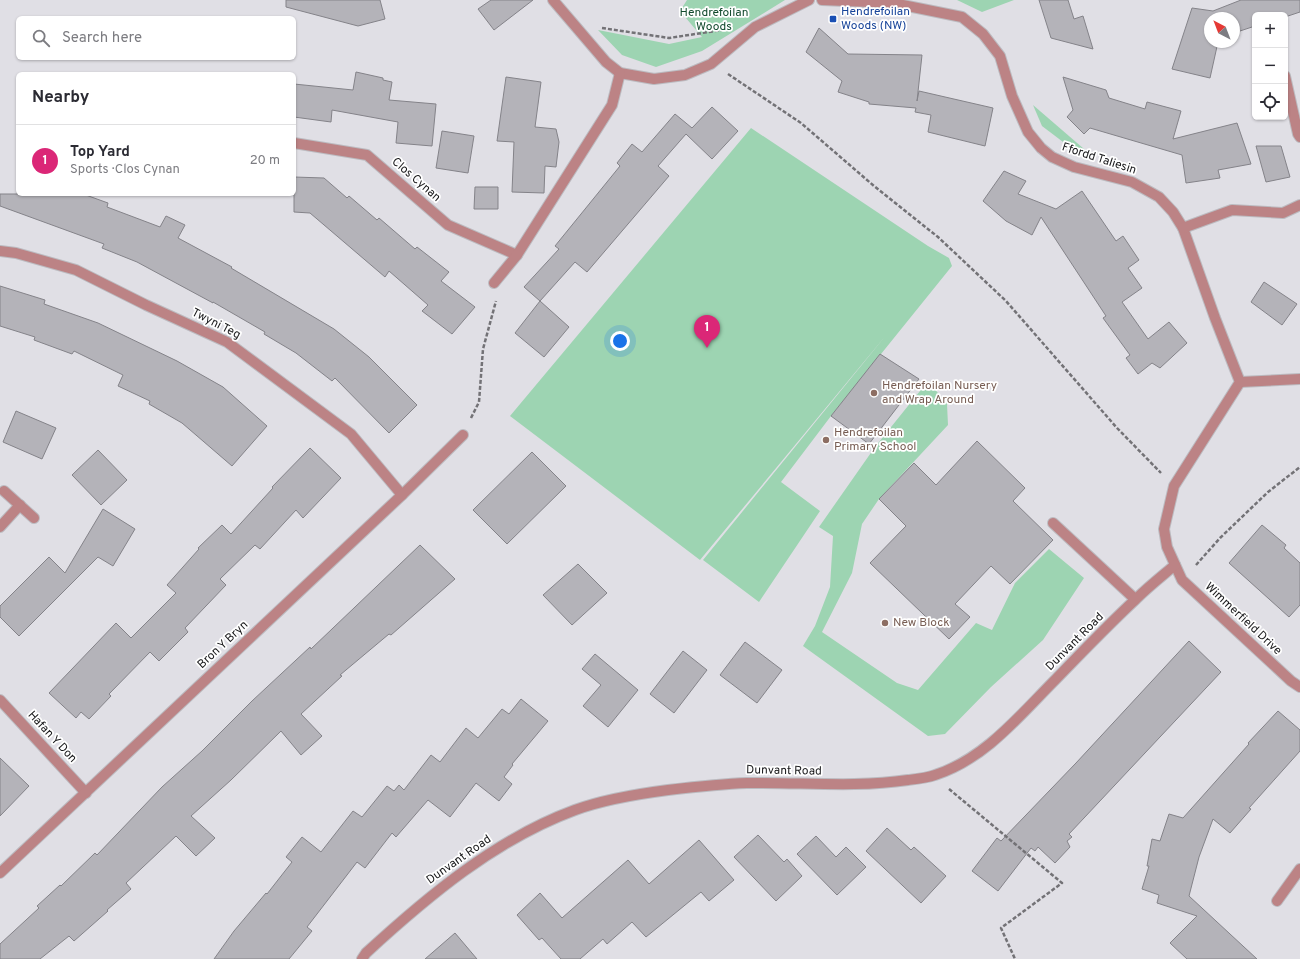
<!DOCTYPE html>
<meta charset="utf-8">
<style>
:root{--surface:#fff;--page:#f2f2f3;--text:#2b2b33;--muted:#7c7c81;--line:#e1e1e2;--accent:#db2777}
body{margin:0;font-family:Overpass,sans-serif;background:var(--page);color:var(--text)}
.controls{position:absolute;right:12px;top:12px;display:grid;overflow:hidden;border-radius:6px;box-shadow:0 1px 3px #0004}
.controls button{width:36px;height:36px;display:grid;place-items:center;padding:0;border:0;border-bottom:1px solid var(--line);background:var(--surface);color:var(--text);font:20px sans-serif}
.compass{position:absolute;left:1204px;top:12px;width:36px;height:36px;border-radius:50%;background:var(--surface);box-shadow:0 1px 3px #0004;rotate:318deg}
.you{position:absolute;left:620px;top:341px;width:14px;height:14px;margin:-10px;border:3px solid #fff;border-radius:50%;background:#1a73e8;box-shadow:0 0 0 6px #1a73e833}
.badge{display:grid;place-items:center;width:26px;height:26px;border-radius:50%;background:var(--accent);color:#fff;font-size:13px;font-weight:700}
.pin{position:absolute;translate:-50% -33px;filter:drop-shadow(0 1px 2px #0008)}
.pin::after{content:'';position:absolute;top:21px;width:14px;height:12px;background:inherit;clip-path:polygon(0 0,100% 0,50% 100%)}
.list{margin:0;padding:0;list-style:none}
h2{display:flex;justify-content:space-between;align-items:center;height:52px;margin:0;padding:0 16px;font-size:17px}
h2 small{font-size:13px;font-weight:400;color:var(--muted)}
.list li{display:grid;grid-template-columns:26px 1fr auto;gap:12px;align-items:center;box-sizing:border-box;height:72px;padding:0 16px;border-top:1px solid var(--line)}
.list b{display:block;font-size:15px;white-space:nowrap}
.list p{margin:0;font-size:13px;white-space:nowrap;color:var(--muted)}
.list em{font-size:13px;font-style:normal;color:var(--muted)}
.icon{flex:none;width:22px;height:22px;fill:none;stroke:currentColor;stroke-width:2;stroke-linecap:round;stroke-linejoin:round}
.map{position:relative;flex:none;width:1300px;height:959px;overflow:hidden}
.search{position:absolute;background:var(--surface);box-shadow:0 1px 3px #0004;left:16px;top:16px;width:280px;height:44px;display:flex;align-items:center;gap:10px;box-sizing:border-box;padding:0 14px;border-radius:6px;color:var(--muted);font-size:15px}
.panel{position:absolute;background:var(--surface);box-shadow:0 1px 3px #0004;left:16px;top:72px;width:280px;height:124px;border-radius:6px}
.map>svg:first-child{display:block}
.green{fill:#9dd4b2}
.building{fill:#b4b3b9;stroke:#848389}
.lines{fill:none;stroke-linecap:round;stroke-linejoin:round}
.minor-casing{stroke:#bcbbc0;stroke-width:12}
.path{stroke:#737276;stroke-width:2.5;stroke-dasharray:4 2;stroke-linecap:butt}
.minor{stroke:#bc8385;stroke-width:10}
.transit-dot{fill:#1a4fb4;stroke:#fff;stroke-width:1.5}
.education-dot{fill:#8d6e63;stroke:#fff;stroke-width:1.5}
.labels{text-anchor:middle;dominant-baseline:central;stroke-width:3.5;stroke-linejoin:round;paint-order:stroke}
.transit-label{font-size:12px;fill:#164399;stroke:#fff;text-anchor:start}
.park-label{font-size:12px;fill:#124a2e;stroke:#fff}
.street-label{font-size:12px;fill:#171719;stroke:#fff}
.education-label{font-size:12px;fill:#785e54;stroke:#fff;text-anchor:start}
</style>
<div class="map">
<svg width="1300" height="959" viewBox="0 0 1300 959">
<rect width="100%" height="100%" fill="#e0dfe5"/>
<!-- green -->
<g class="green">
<path d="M687,0H785L702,51L656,67L622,55L598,30L669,44L702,37L680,11Z"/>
<path d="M957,0H1014L982,12Z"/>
<path d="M1033,105L1091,155L1071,148L1042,126Z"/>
<path d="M751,128L928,246L949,258L952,266L831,416L781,482L820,511L759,602L703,560L887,334L700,560L510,416Z"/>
<path d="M928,381L947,404L948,425L879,499L862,524L852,573L822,632L897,683L918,690L976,623L992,630L1015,583L1049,549L1084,578L1043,640L991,687L945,734L928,736L803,646L815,626L830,587L833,536L819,527L875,447Z"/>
</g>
<!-- building -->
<g class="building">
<path d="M286,0H380L385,19L358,26L286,7Z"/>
<path d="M491,0H533L494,30L478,9Z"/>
<path d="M1039,0H1068L1074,19L1083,16L1093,49L1051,38Z"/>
<path d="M1241,0H1300V12L1285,17V15H1255V26L1234,33V18H1210V42H1218L1210,78L1172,69L1192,8L1213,11Z"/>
<path d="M819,28L848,54L922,55L917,101L919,91L993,108L985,146L928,132L931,115L915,112L916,108L869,104V102L838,92L842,81L806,52Z"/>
<path d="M356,72L383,78V80L392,82L389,100L436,104L432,146L396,143L398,122L332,110L331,122L294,117V84L353,90Z"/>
<path d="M506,77L541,82L535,127L556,129L559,142L556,167L545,166L544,193L512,192L514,142L497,141Z"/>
<path d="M1063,77L1106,90L1109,98L1145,109L1147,102L1181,111L1173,139L1237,123L1251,164L1218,170L1220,178L1186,183L1182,155L1090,128L1084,134L1067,117L1073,110Z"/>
<path d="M712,107L738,131L712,159L686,134L658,166L669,176L587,272L575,262L540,301L524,287L559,249L555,246L620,166L617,163L632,144L642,152L675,114L692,128Z"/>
<path d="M442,131L474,136L468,173L436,168Z"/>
<path d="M1256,146H1281L1290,177L1266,182Z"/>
<path d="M1004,171L1026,181L1018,194L1056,209L1082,191L1116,241L1123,236L1139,260L1128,268L1142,288L1122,302L1148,339L1169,322L1187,343L1160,368L1152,363L1138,374L1126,358L1130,355L1103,318L1106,316L1041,217L1032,235L1006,221L983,201Z"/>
<path d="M294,177L324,178L347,198L349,196L377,220L379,218L415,249L417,247L449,272L441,281L475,307L452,334L422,311L428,305L389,271L385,277L310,213L294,212Z"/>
<path d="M475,187H498V209H474Z"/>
<path d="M0,194H83L108,203L107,207L160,227L166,216L185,225L178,238L232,267L231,268L334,329L369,357L417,405L389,433L335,378L332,381L296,353L264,334L265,332L213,302V303L137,262L102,248L104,244L0,206Z"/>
<path d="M1264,282L1297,304L1282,325L1251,302Z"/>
<path d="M0,286L45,300L44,304L98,323L177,361L223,387L267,426L232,466L182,423L149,404L150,401L118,386L123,375L74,351L72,354L34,340L35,337L0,326Z"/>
<path d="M540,301L569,327L544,357L515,333Z"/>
<path d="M880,354L919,379L869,444L831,416Z"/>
<path d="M16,411L56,428L42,459L3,442Z"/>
<path d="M977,441L1025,488L1013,501L1053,540L1010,584L991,566L955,604L970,617L949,639L870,563L906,526L879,499L914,463L936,485Z"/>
<path d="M310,448L341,478L303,518L296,510L260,549L255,545L220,579L226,585L185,628L188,632L159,661L150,652L109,694L111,696L89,719L81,712L76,718L49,693L116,623L131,638L176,593L167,585L199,549L198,548L222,525L231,534L273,488L272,487Z"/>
<path d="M98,450L127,480L101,505L72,475Z"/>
<path d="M532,452L566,486L507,544L473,510Z"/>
<path d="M103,509L135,529L113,566L98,557L19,636L0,617V606L49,557L65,573Z"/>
<path d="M1262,525L1286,545L1284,548L1300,563V605L1289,617L1229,563Z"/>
<path d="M420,545L455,579L391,635L389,634L340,675L342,676L301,714L322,736L301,755L281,731L231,780L191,816L215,838L196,856L176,836L126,883L131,889L107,910L108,911L74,941L69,936L40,959H0V944L39,908L37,906L60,885L61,886L95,853L97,855L162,787L202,751L252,701L310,647L311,649Z"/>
<path d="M578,564L607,593L572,625L543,595Z"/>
<path d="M1189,641L1221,672L1069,834L1072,837L1067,841L1070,847L1055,863L1038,847L1035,851L1031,848L998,891L972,871L997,838L1001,841L1076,763Z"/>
<path d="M745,642L782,670L757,703L720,675Z"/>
<path d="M683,651L707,670L674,713L650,694Z"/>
<path d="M595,654L638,690L608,727L583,706L601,685L582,669Z"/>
<path d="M521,699L548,721L512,764L513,765L504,777L512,784L499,801L476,783L450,817L428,800L396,837L392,833L365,868L357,862L307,927L312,931L289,959H214L234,931L266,893L267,894L292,862L286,857L302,837L321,852L353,811L362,817L387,786L394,791L399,785L404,790L431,755L440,762L466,728L478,738L502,709L509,714Z"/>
<path d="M1278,711L1300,730V751L1249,808L1251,809L1230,833L1213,819L1199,857L1189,896L1257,959H1187L1170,943L1197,916L1157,903L1159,895L1142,889L1149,866H1147L1152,839L1160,841L1169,814L1183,818L1249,744L1248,743Z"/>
<path d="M0,758L29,786L0,816Z"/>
<path d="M887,828L911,850L914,847L946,876L921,903L866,851Z"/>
<path d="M758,835L784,862L787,859L802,876L776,901L734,857Z"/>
<path d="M816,836L836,857L846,847L866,867L837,895L797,854Z"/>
<path d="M699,840L734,880L709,901L701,892L646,937L632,922L607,944L603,939L580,959H561L542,938L539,940L517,915L540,893L562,918L628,860L649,884Z"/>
<path d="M455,933L477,959H425Z"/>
</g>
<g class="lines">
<defs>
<g id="minor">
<path d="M553,0L606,62L620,73L654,79L685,75L711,64L755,27L809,0"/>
<path d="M822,0L893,3L962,17L983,34L1000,56L1012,96L1028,132L1041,148L1052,157L1074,167L1132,182L1159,197L1173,212L1183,228L1215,318L1240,382L1174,486L1164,529L1167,547L1182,580L1291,681L1300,687"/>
<path d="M1285,76L1298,134L1300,137"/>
<path d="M294,143L367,155L448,225L517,255"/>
<path d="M1183,228L1232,210L1283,213L1300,205"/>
<path d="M0,251L16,253L76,270L146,305L227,342L351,434L402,495"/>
<path d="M494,283L517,255L612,105L620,73"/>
<path d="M1240,382L1300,379"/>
<path d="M4,491L34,518"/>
<path d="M1053,523L1135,599"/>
<path d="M0,527L20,505"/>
<path d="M0,700L86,793"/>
<path d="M0,873L402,495L463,435"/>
<path d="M1277,901L1300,869"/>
<path d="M362,959L366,953C428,896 496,839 575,810C605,799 637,794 668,790C694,787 721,784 747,783C801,782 854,788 908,780C917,779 927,778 935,775C985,759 1020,715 1056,679C1082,652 1108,625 1136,599C1148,587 1162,576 1175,565"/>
</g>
</defs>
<!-- minor casing -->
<use href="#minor" class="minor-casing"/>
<!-- path -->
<g class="path">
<path d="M602,28L669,38L722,30"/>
<path d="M728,74L801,123L874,186L938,237L1006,301L1117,428L1161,473"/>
<path d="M471,418L479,402L483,349L496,301"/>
<path d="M1196,565L1220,538L1268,492L1300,467"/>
<path d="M949,789L1062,883L1001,928L1015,959"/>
</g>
<!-- minor -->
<use href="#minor" class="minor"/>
</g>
<!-- markers -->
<rect class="transit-dot" x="829" y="15" width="8" height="8" rx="2"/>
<g class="education-dot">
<circle cx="874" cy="393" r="4"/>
<circle cx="826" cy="440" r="4"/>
<circle cx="885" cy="623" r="4"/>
</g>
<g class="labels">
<!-- transit labels -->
<g class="transit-label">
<text x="841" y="12">Hendrefoilan<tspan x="841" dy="14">Woods (NW)</tspan></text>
</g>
<!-- park labels -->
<g class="park-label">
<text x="714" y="13">Hendrefoilan<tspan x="714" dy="14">Woods</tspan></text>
</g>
<!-- street labels -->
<g class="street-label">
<text transform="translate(1099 159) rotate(18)">Ffordd Taliesin</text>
<text transform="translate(416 180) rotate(41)">Clos Cynan</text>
<text transform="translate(216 324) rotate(27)">Twyni Teg</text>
<text transform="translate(1243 619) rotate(43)">Wimmerfield Drive</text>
<text transform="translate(1075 642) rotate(-45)">Dunvant Road</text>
<text transform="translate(223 645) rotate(-43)">Bron Y Bryn</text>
<text transform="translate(52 737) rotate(47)">Hafan Y Don</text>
<text transform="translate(784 771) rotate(1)">Dunvant Road</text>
<text transform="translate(459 860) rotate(-35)">Dunvant Road</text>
</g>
<!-- education labels -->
<g class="education-label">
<text x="882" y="386">Hendrefoilan Nursery<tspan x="882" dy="14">and Wrap Around</tspan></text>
<text x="834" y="433">Hendrefoilan<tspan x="834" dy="14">Primary School</tspan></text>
<text x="893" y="623">New Block</text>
</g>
</g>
</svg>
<div class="controls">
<button>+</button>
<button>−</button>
<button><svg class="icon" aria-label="locate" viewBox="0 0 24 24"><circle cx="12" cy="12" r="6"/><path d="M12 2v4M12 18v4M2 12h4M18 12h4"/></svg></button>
</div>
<svg class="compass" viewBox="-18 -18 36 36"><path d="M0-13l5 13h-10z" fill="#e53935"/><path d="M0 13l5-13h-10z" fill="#7c7c81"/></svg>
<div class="you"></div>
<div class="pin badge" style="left:707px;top:348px">1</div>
<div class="search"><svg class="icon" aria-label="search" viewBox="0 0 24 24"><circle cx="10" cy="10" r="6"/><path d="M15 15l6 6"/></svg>Search here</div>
<section class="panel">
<h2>Nearby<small></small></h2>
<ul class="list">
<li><span class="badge">1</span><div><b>Top Yard</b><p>Sports · Clos Cynan</p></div><em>20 m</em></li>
</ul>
</section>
</div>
